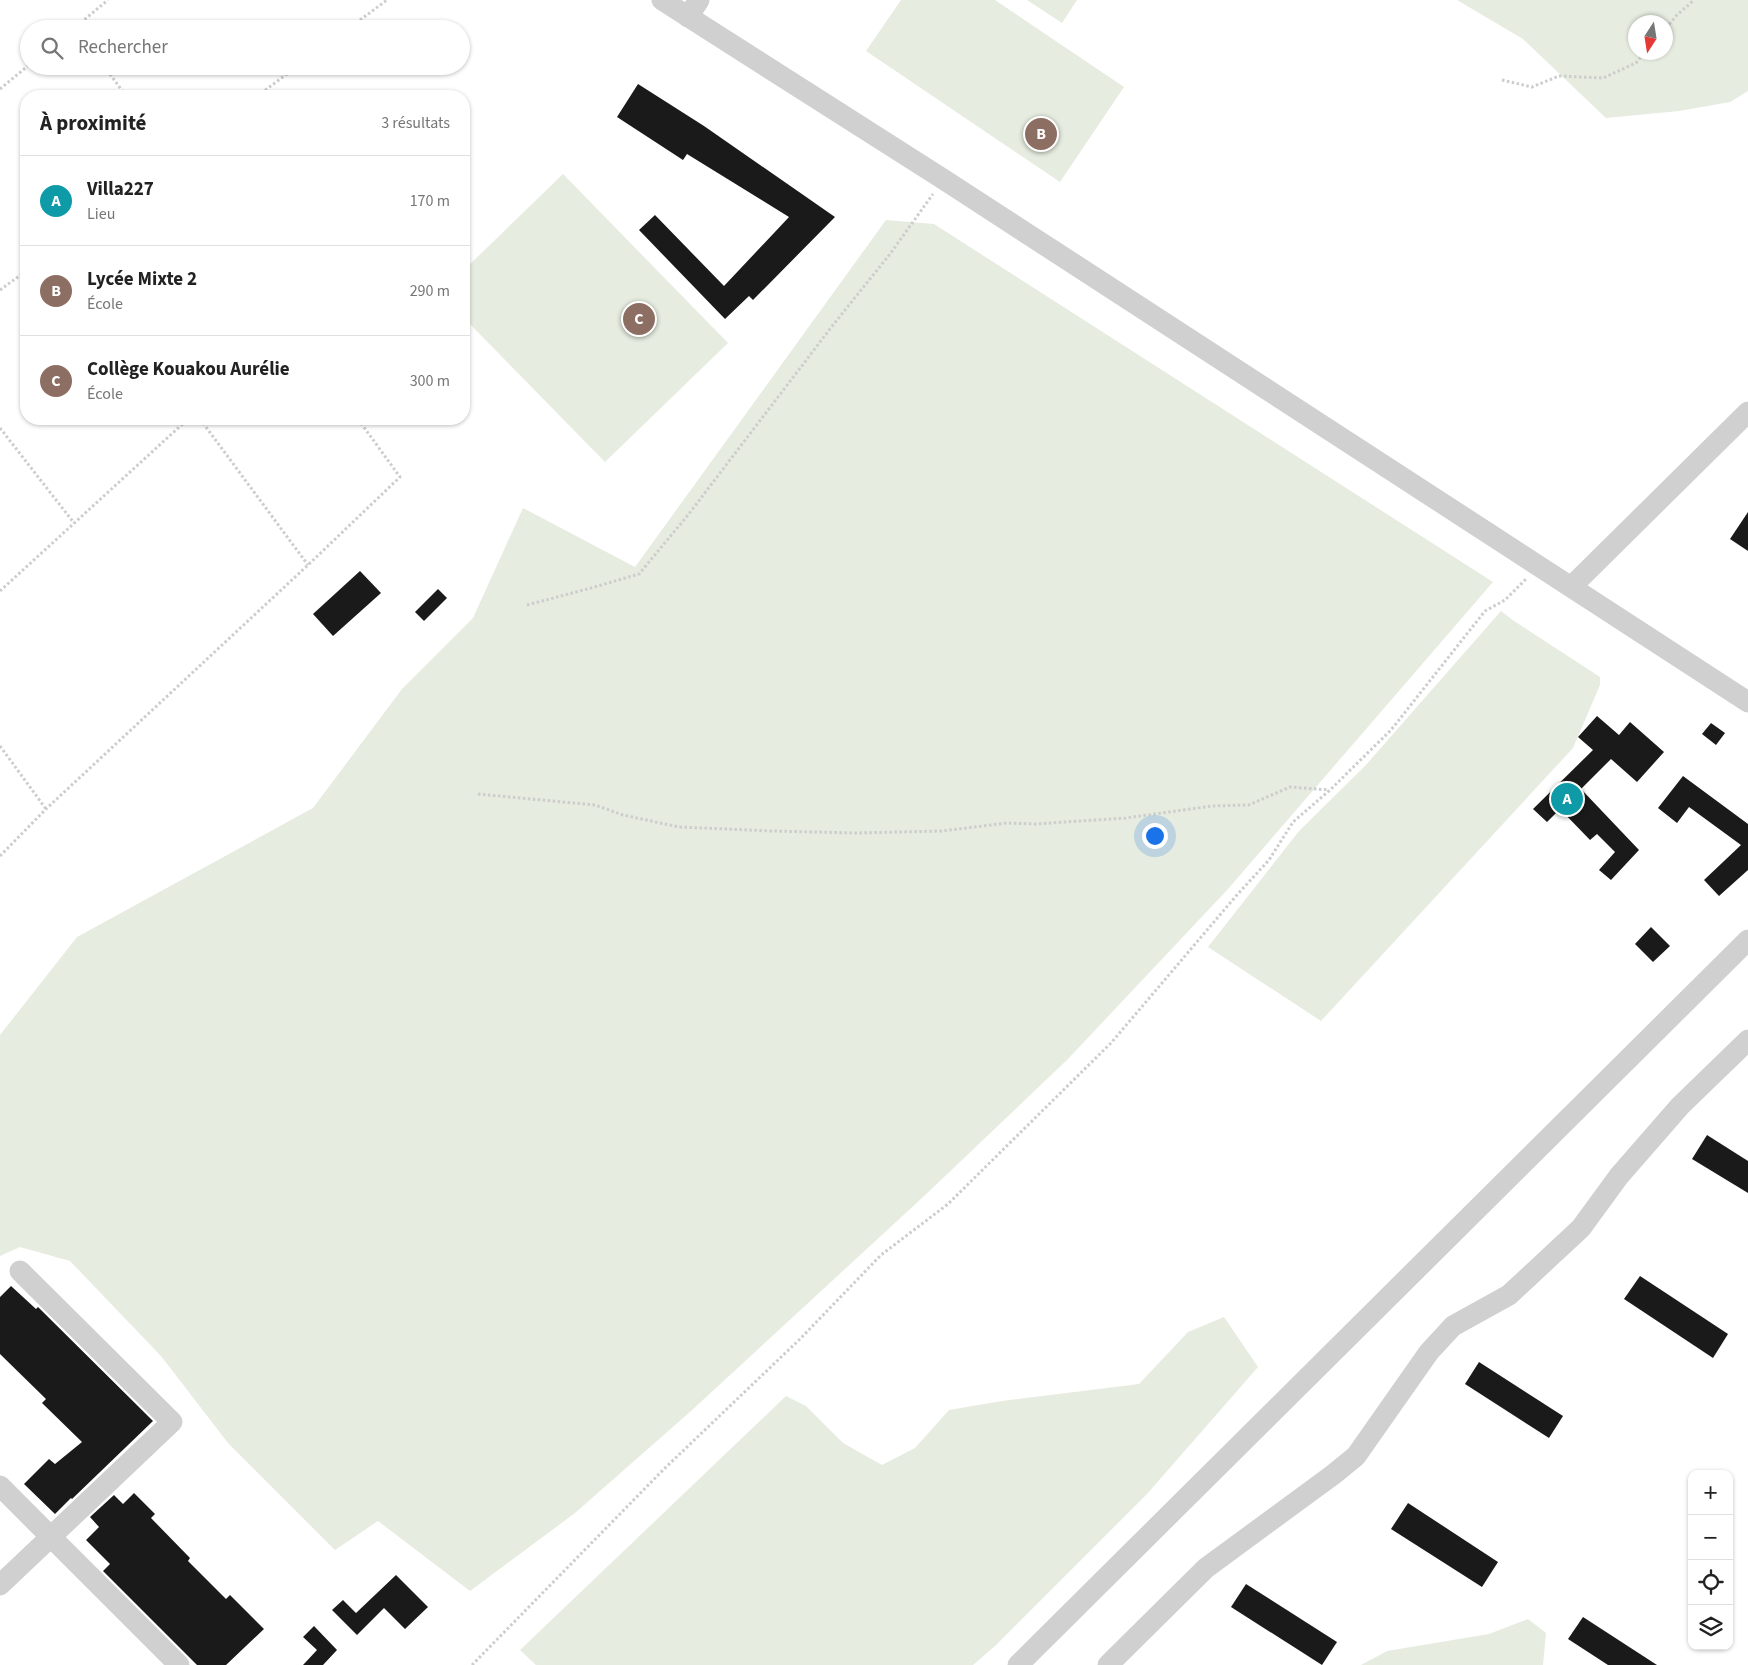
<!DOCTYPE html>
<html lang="fr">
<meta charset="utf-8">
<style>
:root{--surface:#fff;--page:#f2f2f2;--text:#222;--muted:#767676;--line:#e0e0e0;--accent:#7c3aed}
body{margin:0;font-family:"Source Sans 3",sans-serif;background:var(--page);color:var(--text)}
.controls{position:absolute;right:15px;bottom:15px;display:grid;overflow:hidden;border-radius:10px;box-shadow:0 1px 4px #0004}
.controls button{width:45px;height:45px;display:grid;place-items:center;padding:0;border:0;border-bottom:1px solid var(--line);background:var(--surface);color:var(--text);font:25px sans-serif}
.compass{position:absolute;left:1628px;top:15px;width:45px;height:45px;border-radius:50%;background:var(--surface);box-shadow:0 1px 4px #0004;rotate:192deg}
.you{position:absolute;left:1154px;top:835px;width:18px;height:18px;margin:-12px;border:4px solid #fff;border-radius:50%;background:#1a73e8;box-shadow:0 0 0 8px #1a73e833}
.badge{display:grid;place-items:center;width:32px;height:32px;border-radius:50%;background:var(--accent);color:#fff;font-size:16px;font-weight:700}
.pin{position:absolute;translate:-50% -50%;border:2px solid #fff;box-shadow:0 1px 5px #0006}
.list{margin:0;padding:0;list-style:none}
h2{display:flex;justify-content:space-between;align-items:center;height:65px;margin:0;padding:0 20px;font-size:21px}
h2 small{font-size:16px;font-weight:400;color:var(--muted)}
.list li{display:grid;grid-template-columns:32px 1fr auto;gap:15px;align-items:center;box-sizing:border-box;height:90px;padding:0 20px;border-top:1px solid var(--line)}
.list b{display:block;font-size:19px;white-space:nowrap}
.list p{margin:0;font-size:16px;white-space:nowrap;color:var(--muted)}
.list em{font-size:16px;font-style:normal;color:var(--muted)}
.icon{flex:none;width:28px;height:28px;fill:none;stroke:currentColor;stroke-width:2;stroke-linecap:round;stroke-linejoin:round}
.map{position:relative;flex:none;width:1748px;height:1665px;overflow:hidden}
.search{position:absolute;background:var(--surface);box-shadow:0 1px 4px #0004;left:20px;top:20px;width:450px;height:55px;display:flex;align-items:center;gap:12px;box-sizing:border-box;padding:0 18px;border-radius:28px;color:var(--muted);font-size:19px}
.panel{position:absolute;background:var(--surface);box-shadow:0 1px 4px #0004;left:20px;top:90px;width:450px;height:335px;border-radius:20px}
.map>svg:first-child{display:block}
.green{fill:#e6ecdf;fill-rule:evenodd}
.building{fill:#1a1a1a}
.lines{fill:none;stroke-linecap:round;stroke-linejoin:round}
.path{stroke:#cdcdcd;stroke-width:3;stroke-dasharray:2.5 2.5;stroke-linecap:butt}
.minor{stroke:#d0d0d0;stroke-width:21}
</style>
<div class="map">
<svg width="1748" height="1665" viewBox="0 0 1748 1665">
<rect width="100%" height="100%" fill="#fff"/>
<!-- green -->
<g class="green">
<path d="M901,0H995L1124,87L1060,182L866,51Z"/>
<path d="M1027,0H1077L1062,23Z"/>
<path d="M1457,0H1748V91L1730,102L1679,111L1606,118L1523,39ZM1636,22H1666V52H1636Z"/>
<path d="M563,174L728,343L605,462L464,318V270Z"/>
<path d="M886,220L934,224L1493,582L1228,889L1067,1060L922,1198L691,1411L575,1513L470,1591L378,1521L335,1550L228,1443L161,1356L70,1261L20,1247L0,1256V1035L77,937L313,808L402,689L473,618L523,508L635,567Z"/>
<path d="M1501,611L1514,621L1600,677V685L1573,748L1321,1021L1208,947L1299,831L1365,766Z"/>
<path d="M1224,1317L1258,1367L1147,1494L995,1646L973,1665H536L520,1650L786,1396L806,1406L843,1443L882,1465L915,1448L949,1410L1002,1401L1139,1384L1188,1332Z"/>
<path d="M1528,1619L1546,1633L1543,1665H1361L1387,1651L1489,1634Z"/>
</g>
<!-- building -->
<g class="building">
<path d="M638,84L704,126L835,217L753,300L749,296L725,319L639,230L655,215L724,286L789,217L687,154L683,160L617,117Z"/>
<path d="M1748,512V551L1730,539Z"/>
<path d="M360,571L381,593L333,636L313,614Z"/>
<path d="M438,589L447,598L424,621L415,612Z"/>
<path d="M1597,716L1619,735L1630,722L1664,752L1637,782L1611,759L1581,789L1639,850L1611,880L1599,870L1615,852L1597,834L1590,840L1560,809L1547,822L1533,809L1593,750L1578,737Z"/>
<path d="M1711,723L1725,733L1716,745L1702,734Z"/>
<path d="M1683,776L1748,824V870L1719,896L1704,880L1741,845L1689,807L1677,823L1658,808Z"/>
<path d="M1651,927L1670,946L1653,962L1635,944Z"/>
<path d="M1707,1135L1748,1161V1193L1692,1159Z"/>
<path d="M1640,1276L1728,1334L1713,1358L1624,1299Z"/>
<path d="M11,1286L36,1309L38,1307L153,1421L72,1499L71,1498L55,1514L24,1484L49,1459L55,1464L82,1442L42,1403L46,1399L0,1354V1297Z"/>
<path d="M1479,1362L1563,1416L1549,1438L1465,1384Z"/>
<path d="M134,1493L155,1514L151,1518L190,1558L188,1561L226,1599L230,1595L264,1629L226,1665H197L103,1571L110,1564L86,1540L99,1527L90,1517L114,1495L123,1504Z"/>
<path d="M1408,1503L1498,1562L1482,1587L1391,1529Z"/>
<path d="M396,1575L428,1607L405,1629L384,1608L357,1635L332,1610L343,1600L356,1613Z"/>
<path d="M1246,1584L1337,1642L1322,1665L1231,1607Z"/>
<path d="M1583,1617L1657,1665H1608L1568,1639Z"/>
<path d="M314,1626L337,1650L323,1665H303L317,1650L303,1637Z"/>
</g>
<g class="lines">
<!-- path -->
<g class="path">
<path d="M1666,28L1677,15L1694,0"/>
<path d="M73,29L108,0"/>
<path d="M348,29L387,0"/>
<path d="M104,66L126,96"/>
<path d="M1502,80L1532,87L1559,76L1603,78L1636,63L1645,52"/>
<path d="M0,89L29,65"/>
<path d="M257,96L298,66"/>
<path d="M0,290L26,271"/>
<path d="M200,419L308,565"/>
<path d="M0,428L74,523"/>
<path d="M0,591L188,419"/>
<path d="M527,605L591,588L639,574L688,515L833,325L890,254L933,194"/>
<path d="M0,746L46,809"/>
<path d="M478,794L595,805L623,815L679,827L772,831L857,833L942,831L1007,823L1035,824L1126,818L1212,806L1249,805L1290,787L1329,790"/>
<path d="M0,856L46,809L308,565L400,477L358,419"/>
<path d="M472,1665L664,1469L800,1339L881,1255L948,1204L1111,1043L1236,896L1269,860L1293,822L1330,790L1391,730L1485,611L1505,600L1527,578"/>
</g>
<!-- minor -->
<g class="minor">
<path d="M662,0L943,179L1748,702"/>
<path d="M688,17L699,0"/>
<path d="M1572,586L1748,412"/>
<path d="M0,1486L179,1665"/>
<path d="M0,1585L172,1422L20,1271"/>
<path d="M1018,1665L1748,940"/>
<path d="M1108,1665L1206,1568L1334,1474L1356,1456L1429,1352L1453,1326L1509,1295L1581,1228L1619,1176L1680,1106L1748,1040"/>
</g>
</g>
</svg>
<div class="controls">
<button>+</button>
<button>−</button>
<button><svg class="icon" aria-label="locate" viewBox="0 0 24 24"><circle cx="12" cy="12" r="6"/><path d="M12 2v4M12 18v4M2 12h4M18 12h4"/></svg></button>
<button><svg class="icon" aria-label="layers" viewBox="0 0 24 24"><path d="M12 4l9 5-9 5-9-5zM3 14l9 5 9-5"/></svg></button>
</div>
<svg class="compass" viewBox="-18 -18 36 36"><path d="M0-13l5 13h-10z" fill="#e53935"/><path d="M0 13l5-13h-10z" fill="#767676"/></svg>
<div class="you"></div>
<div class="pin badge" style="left:1567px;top:799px;background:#0f9aa8">A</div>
<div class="pin badge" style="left:1041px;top:134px;background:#8d6e63">B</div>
<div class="pin badge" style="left:639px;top:319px;background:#8d6e63">C</div>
<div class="search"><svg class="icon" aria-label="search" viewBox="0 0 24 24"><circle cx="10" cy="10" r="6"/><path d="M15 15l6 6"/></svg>Rechercher</div>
<section class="panel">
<h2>À proximité<small>3 résultats</small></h2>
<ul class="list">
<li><span class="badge" style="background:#0f9aa8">A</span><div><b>Villa227</b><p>Lieu</p></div><em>170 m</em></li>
<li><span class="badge" style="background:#8d6e63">B</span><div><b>Lycée Mixte 2</b><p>École</p></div><em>290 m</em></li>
<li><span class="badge" style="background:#8d6e63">C</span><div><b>Collège Kouakou Aurélie</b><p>École</p></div><em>300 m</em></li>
</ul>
</section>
</div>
